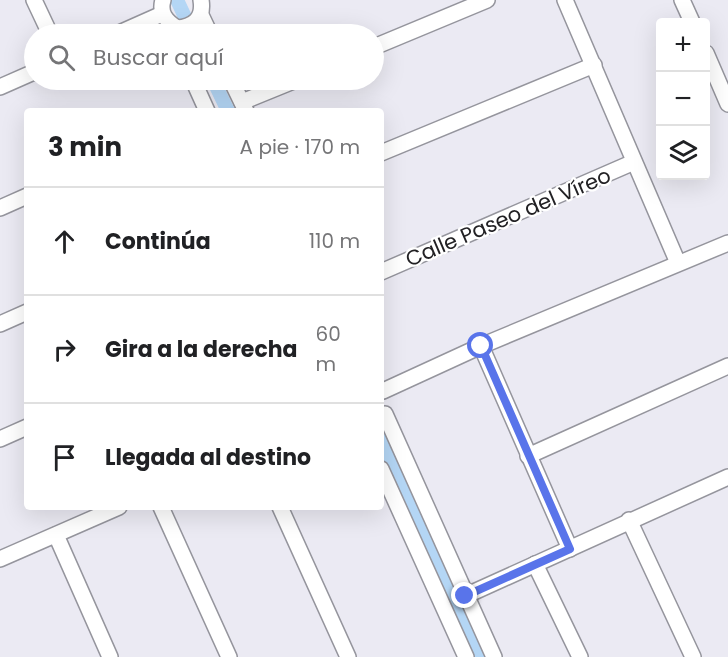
<!DOCTYPE html>
<html lang="es">
<meta charset="utf-8">
<style>
:root{--surface:#fff;--page:#f6f6f6;--text:#202124;--muted:#757577;--line:#e0e0e0}
body{margin:0;font-family:Poppins,sans-serif;background:var(--page);color:var(--text)}
.controls{position:absolute;right:18px;top:18px;display:grid;overflow:hidden;border-radius:6px;box-shadow:0 6px 24px #0002}
.controls button{width:54px;height:54px;display:grid;place-items:center;padding:0;border:0;border-bottom:2px solid var(--line);background:var(--surface);color:var(--text);font:30px sans-serif}
.stop{position:absolute;width:18px;height:18px;margin:-14px;border:4px solid #5974ea;border-radius:50%;background:#fff}
.stop.end{background:#5974ea;border-color:#fff;box-shadow:0 2px 6px #0008}
.list{margin:0;padding:0;list-style:none}
h2{display:flex;justify-content:space-between;align-items:center;height:78px;margin:0;padding:0 24px;font-size:26px}
h2 small{font-size:20px;font-weight:400;color:var(--muted)}
.list li{display:grid;grid-template-columns:39px 1fr auto;gap:18px;align-items:center;box-sizing:border-box;height:108px;padding:0 24px;border-top:2px solid var(--line)}
.list b{display:block;font-size:22px;white-space:nowrap}
.list em{font-size:20px;font-style:normal;color:var(--muted)}
.icon{flex:none;width:33px;height:33px;fill:none;stroke:currentColor;stroke-width:2;stroke-linecap:round;stroke-linejoin:round}
.map{position:relative;flex:none;width:728px;height:657px;overflow:hidden}
.search{position:absolute;background:var(--surface);box-shadow:0 6px 24px #0002;left:24px;top:24px;width:360px;height:66px;display:flex;align-items:center;gap:15px;box-sizing:border-box;padding:0 21px;border-radius:33px;color:var(--muted);font-size:22px}
.panel{position:absolute;background:var(--surface);box-shadow:0 6px 24px #0002;left:24px;top:108px;width:360px;height:402px;border-radius:6px}
.map>svg:first-child{display:block}
.lines{fill:none;stroke-linecap:round;stroke-linejoin:round}
.canal{stroke:#b4d6f5;stroke-width:14}
.minor-casing{stroke:#95959d;stroke-width:18}
.minor{stroke:#fff;stroke-width:15}
.route{stroke:#5974ea;stroke-width:8}
.labels{text-anchor:middle;dominant-baseline:central;stroke-width:4.5;stroke-linejoin:round;paint-order:stroke}
.street-label{font-size:21px;fill:#222124;stroke:#fff}
</style>
<div class="map">
<svg width="728" height="657" viewBox="0 0 728 657">
<rect width="100%" height="100%" fill="#ebeaf3"/>
<g class="lines">
<!-- canal -->
<g class="canal">
<path d="M177,0L185,17"/>
<path d="M213,80L228,111"/>
<path d="M381,440L481,657"/>
</g>
<defs>
<g id="minor">
<path d="M34,0L50,34"/>
<path d="M163,0C159,13 166,21 177,28C194,27 204,18 201,0"/>
<path d="M565,0L678,263"/>
<path d="M682,0L692,22"/>
<path d="M201,15L210,34"/>
<path d="M117,34L162,14"/>
<path d="M374,47L487,0"/>
<path d="M706,53L728,104"/>
<path d="M193,80L207,111"/>
<path d="M231,80L246,111"/>
<path d="M0,87L34,72"/>
<path d="M242,102L296,80"/>
<path d="M381,153L594,65"/>
<path d="M0,208L27,196"/>
<path d="M381,272L634,162"/>
<path d="M0,324L27,312"/>
<path d="M481,346L570,549"/>
<path d="M383,391L481,346L728,243"/>
<path d="M385,414L494,657"/>
<path d="M0,439L27,427"/>
<path d="M528,456L728,366"/>
<path d="M381,469L466,657"/>
<path d="M161,507L229,657"/>
<path d="M280,507L348,657"/>
<path d="M629,520L693,657"/>
<path d="M56,535L110,657"/>
<path d="M0,559L119,507"/>
<path d="M535,564L580,657"/>
<path d="M465,596L728,477"/>
</g>
</defs>
<!-- minor casing -->
<use href="#minor" class="minor-casing"/>
<!-- minor -->
<use href="#minor" class="minor"/>
</g>
<g class="lines">
<!-- route -->
<path class="route" d="M465,596L570,549L481,346"/>
</g>
<g class="labels">
<!-- street labels -->
<g class="street-label">
<text transform="translate(508 217) rotate(-23)">Calle Paseo del Víreo</text>
</g>
</g>
</svg>
<div class="controls">
<button>+</button>
<button>−</button>
<button><svg class="icon" aria-label="layers" viewBox="0 0 24 24"><path d="M12 4l9 5-9 5-9-5zM3 14l9 5 9-5"/></svg></button>
</div>
<div class="stop" style="left:481px;top:346px"></div>
<div class="stop end" style="left:465px;top:596px"></div>
<div class="search"><svg class="icon" aria-label="search" viewBox="0 0 24 24"><circle cx="10" cy="10" r="6"/><path d="M15 15l6 6"/></svg>Buscar aquí</div>
<section class="panel">
<h2>3 min<small>A pie · 170 m</small></h2>
<ul class="list">
<li><svg class="icon" aria-label="ahead" viewBox="0 0 24 24"><path d="M12 20V5M6 11l6-6 6 6"/></svg><div><b>Continúa</b></div><em>110 m</em></li>
<li><svg class="icon" aria-label="right" viewBox="0 0 24 24"><path d="M7 20v-9h11M14 6l5 5-5 5"/></svg><div><b>Gira a la derecha</b></div><em>60 m</em></li>
<li><svg class="icon" aria-label="arrive" viewBox="0 0 24 24"><path d="M6 21V4h12l-3 4 3 4H6"/></svg><div><b>Llegada al destino</b></div></li>
</ul>
</section>
</div>
